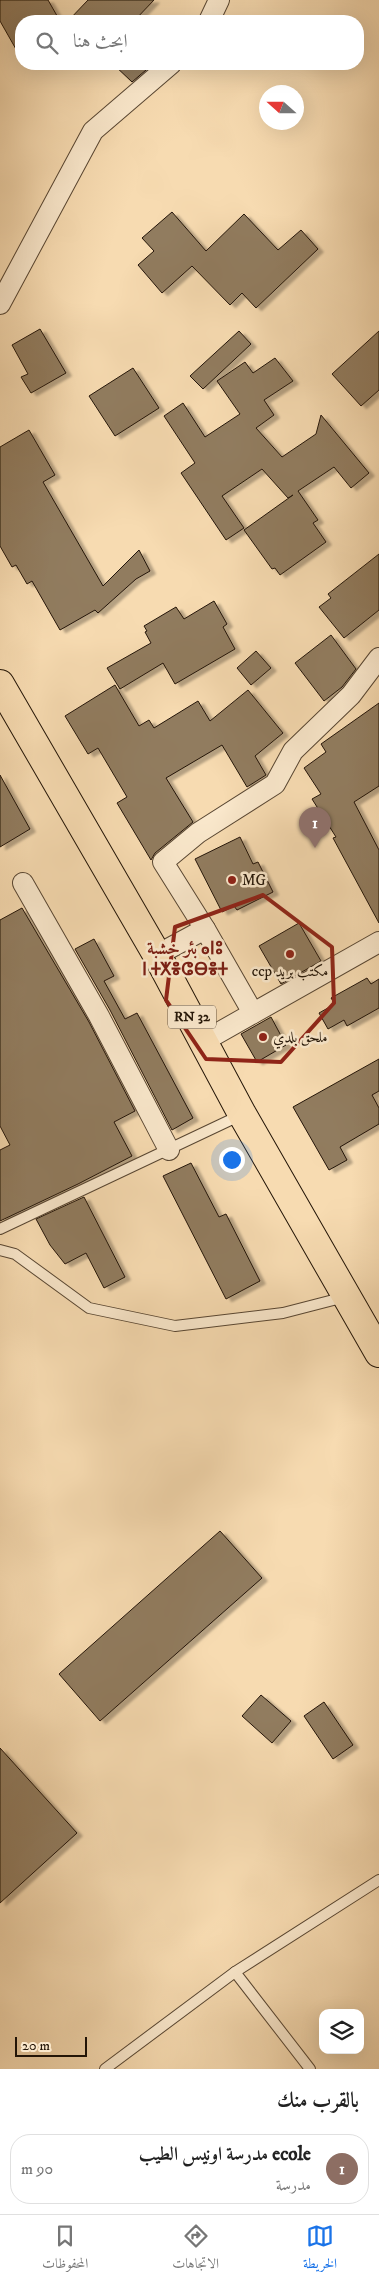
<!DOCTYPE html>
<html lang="ar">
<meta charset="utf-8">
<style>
:root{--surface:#fff;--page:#f6f6f6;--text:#222;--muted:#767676;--line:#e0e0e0;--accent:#1a73e8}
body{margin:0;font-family:"IM FELL DW Pica",Amiri,"Noto Sans Tifinagh",serif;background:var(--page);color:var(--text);direction:rtl}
.controls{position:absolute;right:15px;bottom:15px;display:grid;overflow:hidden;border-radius:10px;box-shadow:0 5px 20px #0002}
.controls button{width:45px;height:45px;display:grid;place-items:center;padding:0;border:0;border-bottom:1px solid var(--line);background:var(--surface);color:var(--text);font:25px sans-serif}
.compass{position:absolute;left:259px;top:85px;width:45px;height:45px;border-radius:50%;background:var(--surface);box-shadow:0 5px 20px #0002;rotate:291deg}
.scale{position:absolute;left:15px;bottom:12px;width:72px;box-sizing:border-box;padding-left:5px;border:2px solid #231507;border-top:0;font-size:14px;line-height:18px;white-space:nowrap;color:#231507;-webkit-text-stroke:4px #fae8cc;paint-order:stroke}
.you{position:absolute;left:231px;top:1159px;width:18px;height:18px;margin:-12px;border:4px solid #fff;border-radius:50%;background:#1a73e8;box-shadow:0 0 0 8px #1a73e833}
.badge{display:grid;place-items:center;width:32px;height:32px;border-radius:50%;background:var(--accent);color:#fff;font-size:16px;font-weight:700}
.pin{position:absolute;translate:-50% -41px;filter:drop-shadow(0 1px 2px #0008)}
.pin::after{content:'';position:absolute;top:26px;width:18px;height:15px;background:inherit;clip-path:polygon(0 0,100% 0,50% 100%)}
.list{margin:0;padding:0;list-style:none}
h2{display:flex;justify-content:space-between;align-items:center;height:65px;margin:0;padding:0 20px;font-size:21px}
h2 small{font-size:16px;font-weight:400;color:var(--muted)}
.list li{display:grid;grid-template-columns:32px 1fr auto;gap:15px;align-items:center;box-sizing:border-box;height:70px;margin:0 10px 10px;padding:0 10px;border:1px solid var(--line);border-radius:20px}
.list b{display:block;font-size:19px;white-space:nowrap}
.list p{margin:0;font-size:16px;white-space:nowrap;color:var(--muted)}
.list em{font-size:16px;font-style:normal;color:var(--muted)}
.icon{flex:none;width:28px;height:28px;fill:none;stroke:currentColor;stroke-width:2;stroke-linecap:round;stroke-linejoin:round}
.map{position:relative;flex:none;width:379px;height:2069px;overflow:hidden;direction:ltr}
.search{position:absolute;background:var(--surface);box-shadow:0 5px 20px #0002;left:15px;right:15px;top:15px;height:55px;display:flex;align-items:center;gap:12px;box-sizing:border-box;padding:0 18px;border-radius:20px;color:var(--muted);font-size:19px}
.sheet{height:145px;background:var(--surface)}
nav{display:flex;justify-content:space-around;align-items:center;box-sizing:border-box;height:70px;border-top:1px solid var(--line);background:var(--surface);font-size:14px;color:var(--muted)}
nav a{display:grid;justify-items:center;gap:2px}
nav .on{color:var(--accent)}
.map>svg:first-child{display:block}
.building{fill:#917c5f;stroke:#231507;filter:url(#shadow)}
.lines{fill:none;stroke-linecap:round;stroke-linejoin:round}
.service-casing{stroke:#584632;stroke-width:12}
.minor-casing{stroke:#584632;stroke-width:22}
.primary-casing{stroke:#231507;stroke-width:30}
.service{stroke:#fae8cc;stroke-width:10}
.minor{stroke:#fae8cc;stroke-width:20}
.primary{stroke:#f7dbb1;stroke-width:28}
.marked{fill:none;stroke:#8f2418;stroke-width:4;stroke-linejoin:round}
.poi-dot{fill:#8f2418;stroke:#fae8cc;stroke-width:2}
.labels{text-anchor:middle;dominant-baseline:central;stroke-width:5;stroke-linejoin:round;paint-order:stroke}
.shield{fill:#fae8cc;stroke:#645442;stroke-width:1}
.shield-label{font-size:14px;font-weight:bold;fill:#231507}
.poi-label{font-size:15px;fill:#231507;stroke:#fae8cc;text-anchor:start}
.quarter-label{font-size:18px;font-weight:bold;fill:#7a1f14;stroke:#fae8cc}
</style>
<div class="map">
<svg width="379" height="2069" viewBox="0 0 379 2069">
<defs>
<filter id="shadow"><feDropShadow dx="5.5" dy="3" stdDeviation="1" flood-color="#0004"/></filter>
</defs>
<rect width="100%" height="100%" fill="#f7dbb1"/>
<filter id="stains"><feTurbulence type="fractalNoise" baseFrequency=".004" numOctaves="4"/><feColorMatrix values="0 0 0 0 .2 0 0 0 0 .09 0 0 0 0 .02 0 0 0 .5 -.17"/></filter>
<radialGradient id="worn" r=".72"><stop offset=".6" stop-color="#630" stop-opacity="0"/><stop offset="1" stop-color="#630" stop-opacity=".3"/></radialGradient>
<!-- building -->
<g class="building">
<path d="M0,0H48L60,21H21V58L0,21Z"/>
<path d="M88,0H154L134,21H68Z"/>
<path d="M113,64H153L132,82Z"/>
<path d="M172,212L206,251L244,214L278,250L301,230L318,249L256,308L242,293L230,305L192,266L162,293L138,265L154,251L142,238Z"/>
<path d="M40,329L66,373L31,393L21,377L28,374L12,345Z"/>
<path d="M239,331L251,344L203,389L190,376Z"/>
<path d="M379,331V390L361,406L332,374Z"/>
<path d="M275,358L293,381L264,400L274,415L256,428L282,457L316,434L321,415L369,473L351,488L334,467L298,491L318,520L313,523L326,542L280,575L275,568L272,569L244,530L293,495L288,498L262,469L222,496L244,528L226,540L181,473L195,463L164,416L183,403L205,437L240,414L217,381L245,362L253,373Z"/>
<path d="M133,368L159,408L115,436L89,396Z"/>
<path d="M29,430L55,475L43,482L103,586L139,550L150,571L136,579L98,613L95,610L60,630L32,581L27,584L16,565L12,567L0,546V447Z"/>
<path d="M379,554V610L344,638L319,607L331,598L328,594Z"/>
<path d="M214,601L227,624L223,627L235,649L175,684L163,663L120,689L107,668L151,643L145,632L147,631L144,626L176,607L184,619Z"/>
<path d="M331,635L356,669L342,687L324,701L295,663Z"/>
<path d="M256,651L271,668L251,685L237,668Z"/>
<path d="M115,685L139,726L149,720L154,728L198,701L210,721L248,690L283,733L255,756L266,775L247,787L222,745L166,778L193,822L155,853L151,860L117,803L127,797L98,748L88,754L65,716Z"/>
<path d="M379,703V786L354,802L379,850V923L333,838L336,837L312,799L321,794L304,768L326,752L321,744Z"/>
<path d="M0,775L30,829L0,847Z"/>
<path d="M240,837L253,864L258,862L273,892L237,910L234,906L222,912L195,859Z"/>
<path d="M22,908L89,1022L135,1111L114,1122L132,1156L78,1184L0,1221V1150L10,1145L0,1126V920Z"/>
<path d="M299,923L321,961L281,984L259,946Z"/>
<path d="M94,939L114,976L104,981L125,1019L137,1013L193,1118L172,1130L110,1010L75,949Z"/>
<path d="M367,978L371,984L379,979V1008L347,1026L344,1020L328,1029L319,1013L335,1004L331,998Z"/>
<path d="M271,1017L286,1045L257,1062L241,1034Z"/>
<path d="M379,1059V1091L372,1095L379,1108V1124L340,1147L347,1160L329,1170L293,1107Z"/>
<path d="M191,1163L219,1217L226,1214L260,1281L226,1299L163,1176Z"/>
<path d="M84,1197L125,1277L104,1288L86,1253L65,1264L50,1245L36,1219Z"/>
<path d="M220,1531L262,1578L100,1721L59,1674Z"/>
<path d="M261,1695L291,1721L272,1743L242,1716Z"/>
<path d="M324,1702L353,1745L333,1759L304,1716Z"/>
<path d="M0,1748L77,1833L0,1903Z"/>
</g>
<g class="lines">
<defs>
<g id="service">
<path d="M0,1229L241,1115"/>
<path d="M0,1250L15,1254L89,1308L175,1326L283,1313L345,1297"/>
<path d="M235,1972L310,2069"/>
<path d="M105,2069L235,1972L379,1880"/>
</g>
<g id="minor">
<path d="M209,21L219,0"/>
<path d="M0,304L93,131L171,64"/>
<path d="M23,883L99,1016L169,1150"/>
<path d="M157,955L205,929"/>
<path d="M253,1013L205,929L163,862L198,833L275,784L293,751L351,695L379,658"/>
<path d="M204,1041L379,942"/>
</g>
<path id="primary" d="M0,684L157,955L242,1114L379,1353"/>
</defs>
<!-- service casing -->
<use href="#service" class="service-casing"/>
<!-- minor casing -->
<use href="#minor" class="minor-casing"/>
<!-- primary casing -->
<use href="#primary" class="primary-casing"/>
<!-- service -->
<use href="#service" class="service"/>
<!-- minor -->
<use href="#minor" class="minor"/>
<!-- primary -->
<use href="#primary" class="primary"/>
</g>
<!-- marked area -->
<path class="marked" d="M263,895L332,947L334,1003L281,1062L206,1059L166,1000L175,927Z"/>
<!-- markers -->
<g class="poi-dot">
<circle cx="232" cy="880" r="5"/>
<circle cx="290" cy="954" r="5"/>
<circle cx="263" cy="1037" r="5"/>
</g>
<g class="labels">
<!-- shield labels -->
<rect class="shield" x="168" y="1005.5" width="48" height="23" rx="4"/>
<g class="shield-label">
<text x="192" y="1017">RN 32</text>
</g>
<!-- poi labels -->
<g class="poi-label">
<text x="242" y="880">MG</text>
<text x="290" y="971" text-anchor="middle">ccp مكتب بريد</text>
<text x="273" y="1037">ملحق بلدي</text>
</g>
<!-- quarter labels -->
<g class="quarter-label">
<text x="185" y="949">بئر خشبة ⴰⵏⵓ<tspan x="185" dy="21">ⵏ ⵜⵅⴻⵛⴱⴻⵜ</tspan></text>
</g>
</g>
<rect width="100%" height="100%" filter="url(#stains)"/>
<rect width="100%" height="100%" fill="url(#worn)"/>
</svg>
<div class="controls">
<button><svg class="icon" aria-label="layers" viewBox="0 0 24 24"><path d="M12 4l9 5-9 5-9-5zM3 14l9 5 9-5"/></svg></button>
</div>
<svg class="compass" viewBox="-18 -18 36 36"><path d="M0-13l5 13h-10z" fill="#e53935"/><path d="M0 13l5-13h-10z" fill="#767676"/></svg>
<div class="scale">20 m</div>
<div class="you"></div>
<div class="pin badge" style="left:315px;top:848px;background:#8d6e63">1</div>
<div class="search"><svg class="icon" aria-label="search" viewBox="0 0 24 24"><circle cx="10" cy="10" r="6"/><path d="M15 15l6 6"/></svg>ابحث هنا</div>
</div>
<section class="sheet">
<h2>بالقرب منك<small></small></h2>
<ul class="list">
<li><span class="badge" style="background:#8d6e63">1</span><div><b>ecole مدرسة اونيس الطيب</b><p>مدرسة</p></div><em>90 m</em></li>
</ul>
</section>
<nav>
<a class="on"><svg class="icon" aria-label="map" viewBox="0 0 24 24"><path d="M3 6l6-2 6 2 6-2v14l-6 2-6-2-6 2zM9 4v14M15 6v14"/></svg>الخريطة</a>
<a><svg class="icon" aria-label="directions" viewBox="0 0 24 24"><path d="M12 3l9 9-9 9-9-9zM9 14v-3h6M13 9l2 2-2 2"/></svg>الاتجاهات</a>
<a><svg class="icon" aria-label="saved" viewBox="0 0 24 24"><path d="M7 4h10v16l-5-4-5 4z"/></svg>المحفوظات</a>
</nav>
